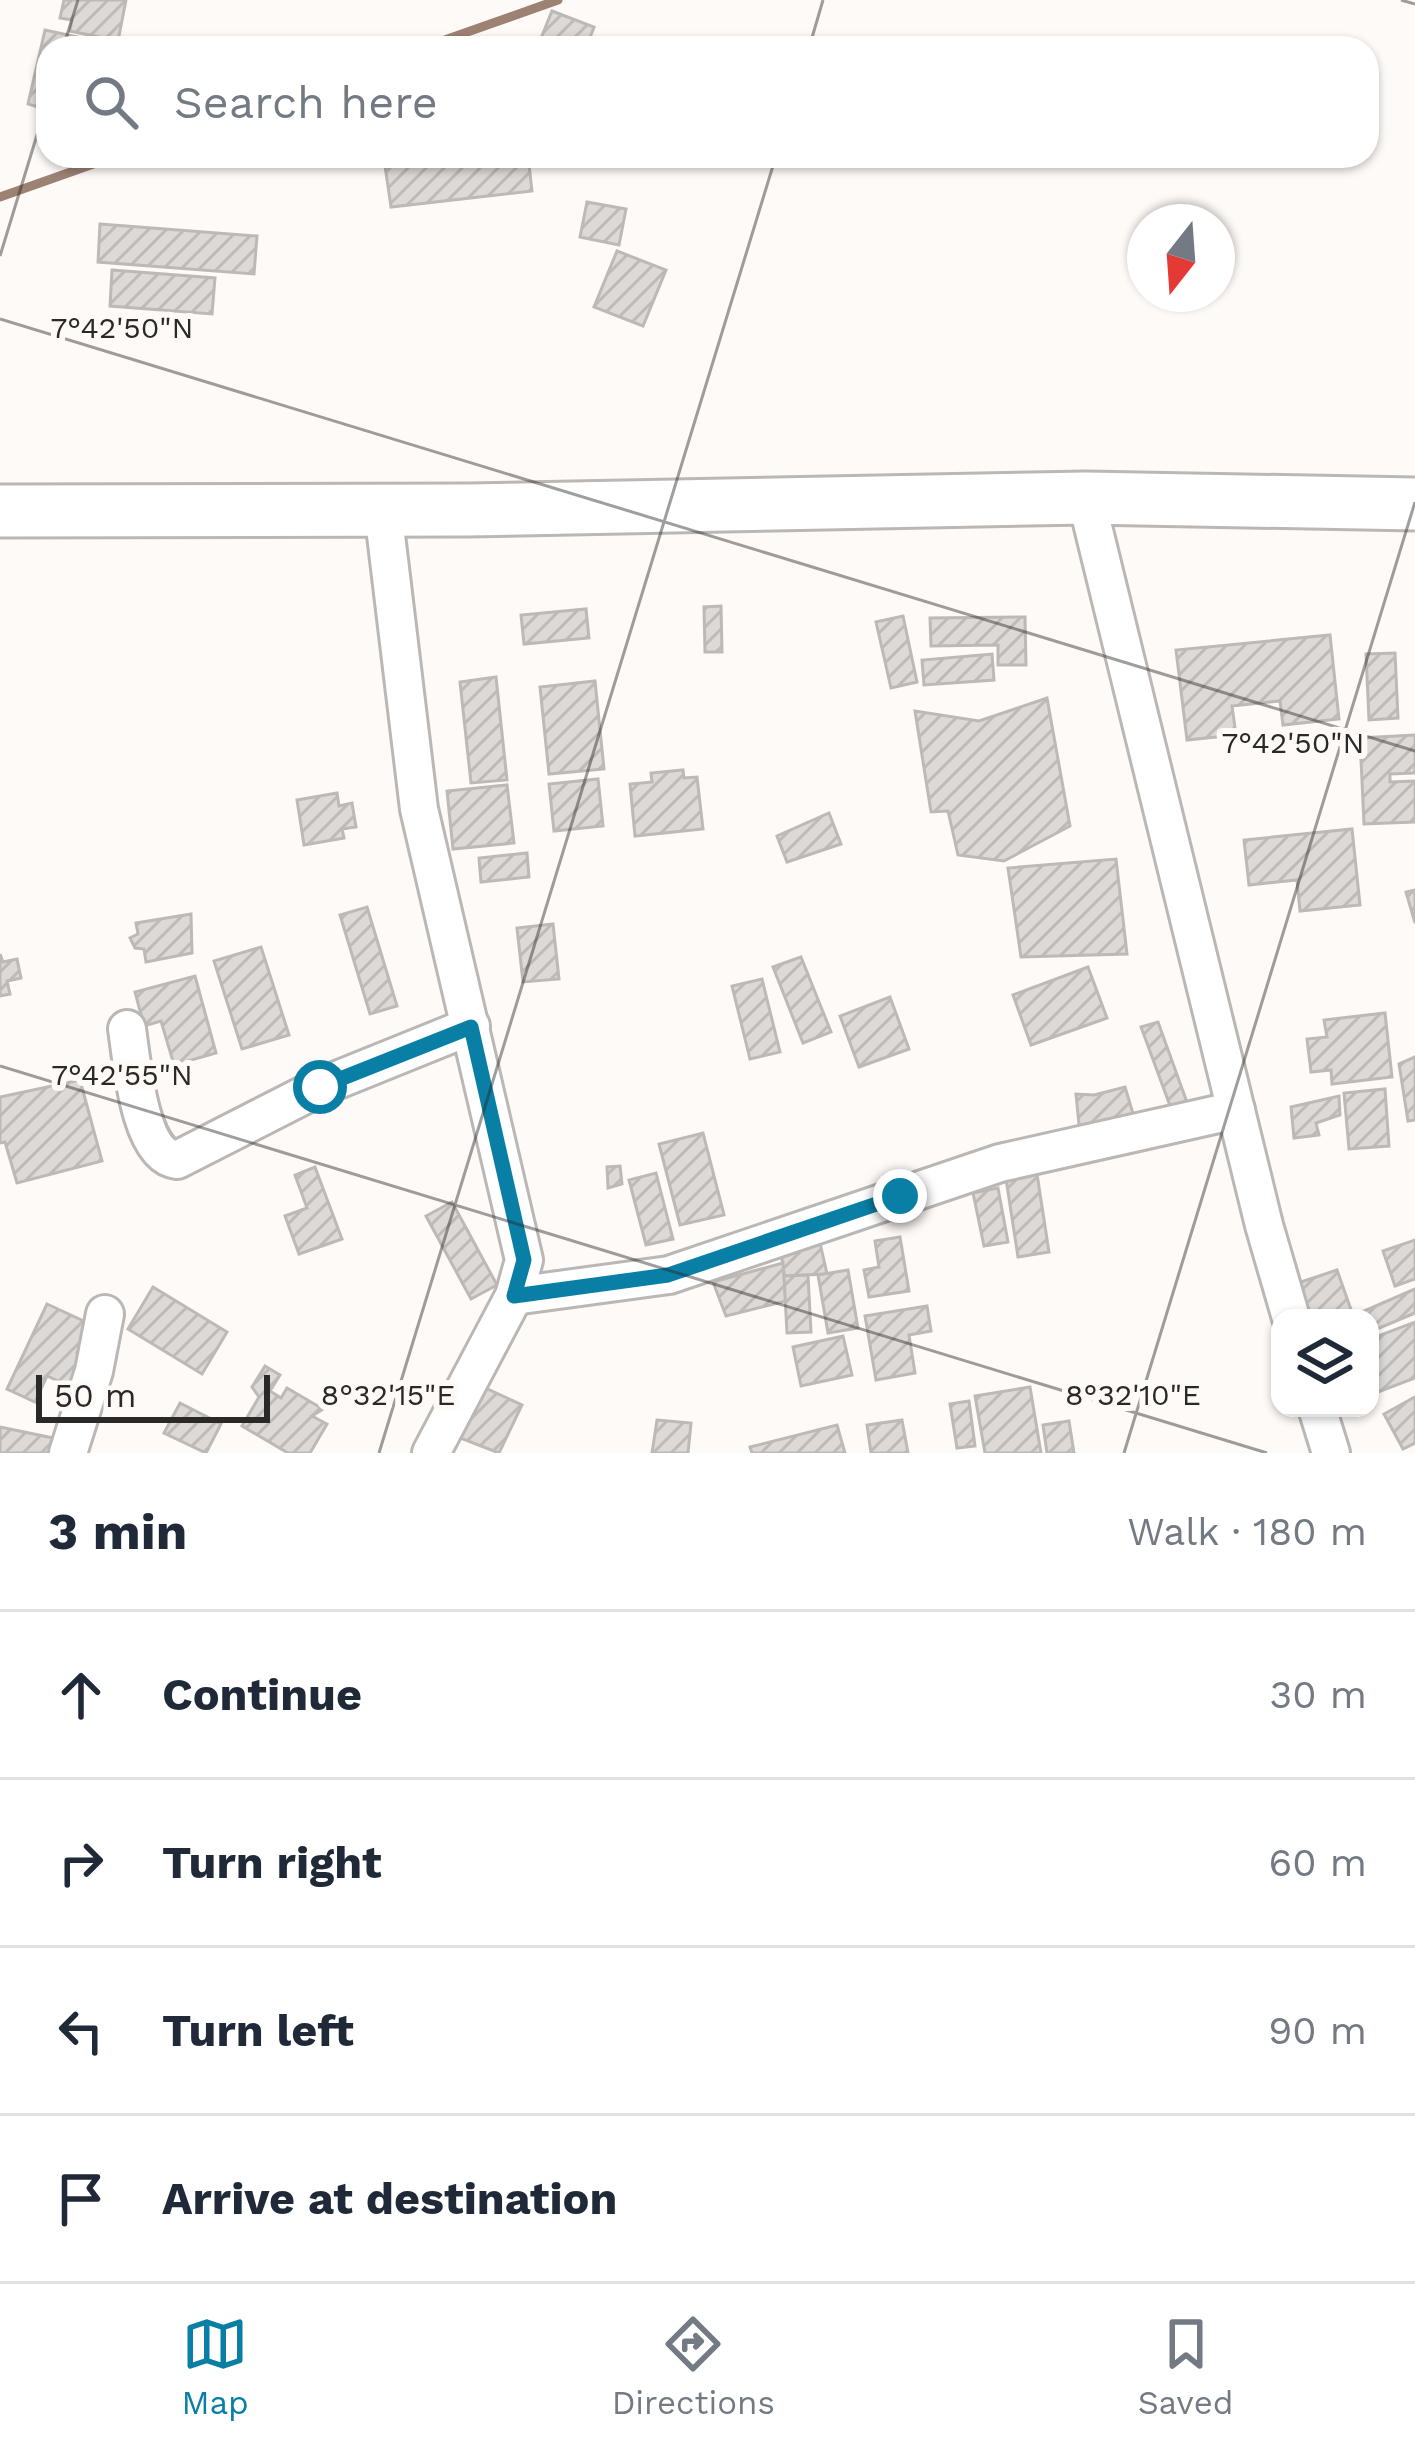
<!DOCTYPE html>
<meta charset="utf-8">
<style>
:root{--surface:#fff;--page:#f2f2f3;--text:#1f2937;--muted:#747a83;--line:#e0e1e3;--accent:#0a7fa6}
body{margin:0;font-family:"Work Sans",sans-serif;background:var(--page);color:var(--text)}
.controls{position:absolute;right:36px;bottom:36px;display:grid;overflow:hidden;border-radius:24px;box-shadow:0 3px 9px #0004}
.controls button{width:108px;height:108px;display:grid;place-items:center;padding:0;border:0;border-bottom:3px solid var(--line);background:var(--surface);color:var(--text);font:60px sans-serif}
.compass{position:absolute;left:1127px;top:204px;width:108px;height:108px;border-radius:50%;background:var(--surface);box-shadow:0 3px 9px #0004;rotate:197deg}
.scale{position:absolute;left:36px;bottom:30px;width:234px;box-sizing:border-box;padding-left:12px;border:6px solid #2a2928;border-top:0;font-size:33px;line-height:42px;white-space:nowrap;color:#2a2928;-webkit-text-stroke:9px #fefaf7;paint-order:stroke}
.stop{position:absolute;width:36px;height:36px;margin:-27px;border:9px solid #0a7fa6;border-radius:50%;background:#fff}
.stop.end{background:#0a7fa6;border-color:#fff;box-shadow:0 3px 12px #0008}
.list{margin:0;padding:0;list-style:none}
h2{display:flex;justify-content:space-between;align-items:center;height:156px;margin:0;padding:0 48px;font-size:51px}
h2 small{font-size:39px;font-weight:400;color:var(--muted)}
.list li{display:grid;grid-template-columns:78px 1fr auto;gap:36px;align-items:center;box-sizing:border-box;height:168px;padding:0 48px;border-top:3px solid var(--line)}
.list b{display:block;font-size:45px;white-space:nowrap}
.list em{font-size:39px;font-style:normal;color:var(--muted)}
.icon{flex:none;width:66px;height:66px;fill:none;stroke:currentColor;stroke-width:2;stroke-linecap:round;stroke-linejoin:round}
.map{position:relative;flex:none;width:1415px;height:1453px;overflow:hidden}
.search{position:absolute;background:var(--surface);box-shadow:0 3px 9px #0004;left:36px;right:36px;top:36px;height:132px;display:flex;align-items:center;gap:30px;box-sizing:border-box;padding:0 42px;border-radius:36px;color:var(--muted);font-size:45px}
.sheet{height:828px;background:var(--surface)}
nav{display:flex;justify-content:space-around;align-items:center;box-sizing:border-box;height:168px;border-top:3px solid var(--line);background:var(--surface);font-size:33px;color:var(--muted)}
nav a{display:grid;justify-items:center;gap:6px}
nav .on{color:var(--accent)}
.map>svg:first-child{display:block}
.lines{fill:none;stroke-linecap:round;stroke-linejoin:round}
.stream{stroke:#9d8274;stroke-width:9}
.building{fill:url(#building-hatch);stroke:#bdb9b7;stroke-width:3}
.street-casing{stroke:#bbb7b5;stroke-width:42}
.secondary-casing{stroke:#bbb7b5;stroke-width:57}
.street{stroke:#fff;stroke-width:36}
.secondary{stroke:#fff;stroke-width:51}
.route{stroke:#0a7fa6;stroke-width:15}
.ticks{fill:none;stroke:#2a2928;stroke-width:3;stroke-opacity:0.45}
.ticks-label{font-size:30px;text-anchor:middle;fill:#2a2928;stroke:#fefaf7;stroke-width:12;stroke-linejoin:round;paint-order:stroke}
</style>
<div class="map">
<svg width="1415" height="1453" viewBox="0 0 1415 1453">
<defs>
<pattern id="building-hatch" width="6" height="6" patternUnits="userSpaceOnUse" patternTransform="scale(3)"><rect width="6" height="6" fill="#ddd9d6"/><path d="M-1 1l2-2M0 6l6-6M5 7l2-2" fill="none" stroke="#bebab8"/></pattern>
</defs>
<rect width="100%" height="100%" fill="#fefaf7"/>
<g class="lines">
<!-- stream -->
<g class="stream">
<path d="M422,48L558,0"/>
<path d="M0,197L116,156"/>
</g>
</g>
<!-- building -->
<g class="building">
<path d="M64,0H126L118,41L70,31L72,20L60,18Z"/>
<path d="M552,11L594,27L586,48H537Z"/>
<path d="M45,30L114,45L48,48V110L28,104Z"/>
<path d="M406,156H528L532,191L391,207L384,159Z"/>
<path d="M587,202L626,209L619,245L580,237Z"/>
<path d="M100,224L257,236L254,274L98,262Z"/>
<path d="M617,251L666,270L643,326L594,307Z"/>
<path d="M112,270L215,278L212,314L110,306Z"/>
<path d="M721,606L722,652H705L704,607Z"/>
<path d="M586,609L589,638L524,644L521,615Z"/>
<path d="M903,616L917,682L891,688L876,622Z"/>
<path d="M1025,617L1026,665H998V645L931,646L930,618Z"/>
<path d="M1330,635L1339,719L1283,725L1280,701L1232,706L1236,735L1187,740L1176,650Z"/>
<path d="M1395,653L1398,718L1369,720L1366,654Z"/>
<path d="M992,654L994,680L924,685L922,660Z"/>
<path d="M496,677L507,780L471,783L460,682Z"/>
<path d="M595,681L604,769L549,774L540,687Z"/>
<path d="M1047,698L1070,826L1004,861L958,855L948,811L931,812L915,711L979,721Z"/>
<path d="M1415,735V773L1390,774V782L1415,781V822L1364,824L1360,738Z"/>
<path d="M683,770L684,778L697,777L703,829L635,836L630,784L652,782L651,773Z"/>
<path d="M598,779L603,826L554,831L549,784Z"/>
<path d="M507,785L514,843L453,849L447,791Z"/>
<path d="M337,793L339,806L352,803L356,827L342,829L344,838L304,845L297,800Z"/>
<path d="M829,813L841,844L787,862L777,836Z"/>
<path d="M1352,829L1360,905L1300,911L1297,880L1249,885L1244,840Z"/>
<path d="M527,853L529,877L481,882L479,858Z"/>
<path d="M1116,859L1127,954L1021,957L1008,868Z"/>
<path d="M1415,890V923L1406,892Z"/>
<path d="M367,907L397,1006L370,1014L340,915Z"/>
<path d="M191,914L192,953L146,962L144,949L135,948L130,938L138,934L136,923Z"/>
<path d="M553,924L559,979L523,982L517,928Z"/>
<path d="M261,947L289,1035L242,1049L214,961Z"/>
<path d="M0,954L3,962L17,959L21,978L7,981L10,994L0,996Z"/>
<path d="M801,957L831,1032L803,1043L773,967Z"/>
<path d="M1088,967L1107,1018L1031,1045L1013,995Z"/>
<path d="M195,976L216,1053L174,1065L161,1021L144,1026L135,992Z"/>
<path d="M762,979L780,1052L750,1059L732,986Z"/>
<path d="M890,997L909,1049L859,1067L840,1016Z"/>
<path d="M1385,1013L1392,1077L1332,1084L1331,1070L1311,1072L1307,1039L1327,1037L1324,1020Z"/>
<path d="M1158,1022L1188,1105L1172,1111L1141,1027Z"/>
<path d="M1415,1057V1120L1408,1121L1399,1064Z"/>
<path d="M80,1080L102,1161L17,1183L5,1142L0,1143V1097Z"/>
<path d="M1125,1087L1134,1117L1079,1125L1076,1094L1094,1095Z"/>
<path d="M1385,1089L1389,1146L1349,1149L1344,1093Z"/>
<path d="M1339,1096L1340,1115L1316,1123L1319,1135L1294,1138L1291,1107Z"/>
<path d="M703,1133L724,1215L680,1225L659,1144Z"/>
<path d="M620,1166L622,1184L608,1188L607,1167Z"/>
<path d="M315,1167L342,1239L299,1254L285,1216L307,1208L295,1175Z"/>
<path d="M656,1173L673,1239L646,1245L629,1180Z"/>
<path d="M1037,1174L1049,1252L1018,1257L1006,1179Z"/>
<path d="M998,1188L1008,1242L984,1246L973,1193Z"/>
<path d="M452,1202L497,1285L471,1299L426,1216Z"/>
<path d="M900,1237L909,1291L869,1297L864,1270L879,1267L875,1241Z"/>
<path d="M1415,1240V1279L1395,1286L1383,1251Z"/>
<path d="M814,1243H820L827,1274L784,1276L781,1250Z"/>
<path d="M783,1263L786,1301L726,1316L713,1282Z"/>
<path d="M848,1270L858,1328L828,1333L818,1275Z"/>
<path d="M1337,1270L1354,1318H1310L1298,1283Z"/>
<path d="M808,1275L811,1332L787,1333L784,1276Z"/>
<path d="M153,1287L227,1332L202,1374L128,1329Z"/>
<path d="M1415,1289V1313L1370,1332V1318H1359L1357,1314Z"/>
<path d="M47,1304L90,1324L77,1353L83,1361L71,1387L47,1376L35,1402L7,1389Z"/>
<path d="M927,1306L931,1331L909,1335L915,1373L876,1380L865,1316Z"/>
<path d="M1415,1322V1378L1370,1395V1339Z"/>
<path d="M843,1336L852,1375L801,1386L793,1347Z"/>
<path d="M265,1366L280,1375L270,1391L281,1398L287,1388L323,1409L312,1416L327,1424L310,1453H288L242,1426L259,1397L252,1387Z"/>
<path d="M479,1385L522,1405L499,1453L455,1436Z"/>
<path d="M1030,1387L1041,1453H985L975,1396Z"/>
<path d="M1415,1397V1443L1403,1449L1384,1414Z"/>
<path d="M969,1401L975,1446L957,1448L950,1404Z"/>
<path d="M180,1403L221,1424L206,1453L164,1433Z"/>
<path d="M657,1420L691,1423L688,1453H652Z"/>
<path d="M902,1420L908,1453H871L867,1425Z"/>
<path d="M1069,1421L1074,1453H1047L1043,1425Z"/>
<path d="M837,1425L845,1453H752L750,1447Z"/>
<path d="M0,1427L53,1438L49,1453H0Z"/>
</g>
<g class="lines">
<defs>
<g id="street">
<path d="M1086,498L1264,1225L1291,1318"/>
<path d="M383,510L419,809L524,1260L514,1296L431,1453"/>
<path d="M127,1029C132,1061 139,1156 177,1160L320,1087L471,1026"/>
<path d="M514,1296L669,1275L1000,1163L1236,1110"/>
<path d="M1317,1408L1331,1453"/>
<path d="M68,1453L94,1371L105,1314"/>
</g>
<path id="secondary" d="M0,511L468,510L1086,498L1415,504"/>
</defs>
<!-- street casing -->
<use href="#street" class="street-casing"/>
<!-- secondary casing -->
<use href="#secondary" class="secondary-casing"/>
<!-- street -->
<use href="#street" class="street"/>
<!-- secondary -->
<use href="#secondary" class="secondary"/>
</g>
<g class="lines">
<!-- route -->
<path class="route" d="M320,1087L471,1027L524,1260L514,1296L668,1275L900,1196"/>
</g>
<!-- ticks -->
<path class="ticks" d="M1401,0L1415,4M63,48L78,0M809,48L823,0M0,256L48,99M0,319L1415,751M0,1066L1267,1453M379,1453L776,156M1124,1453L1415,502"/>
<g class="ticks-label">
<text x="122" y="338">7°42'50"N</text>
<text x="1293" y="753">7°42'50"N</text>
<text x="122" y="1085">7°42'55"N</text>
<text x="388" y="1405">8°32'15"E</text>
<text x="1133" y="1405">8°32'10"E</text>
</g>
</svg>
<div class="controls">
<button><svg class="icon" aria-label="layers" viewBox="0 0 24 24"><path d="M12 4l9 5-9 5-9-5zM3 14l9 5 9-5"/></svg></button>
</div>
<svg class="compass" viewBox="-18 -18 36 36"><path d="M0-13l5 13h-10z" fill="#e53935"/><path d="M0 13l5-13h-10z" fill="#747a83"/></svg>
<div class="scale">50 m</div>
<div class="stop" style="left:320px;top:1087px"></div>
<div class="stop end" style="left:900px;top:1196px"></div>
<div class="search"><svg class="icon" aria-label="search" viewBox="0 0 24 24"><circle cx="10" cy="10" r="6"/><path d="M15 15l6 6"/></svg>Search here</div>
</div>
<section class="sheet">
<h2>3 min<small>Walk · 180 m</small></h2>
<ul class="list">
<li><svg class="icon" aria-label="ahead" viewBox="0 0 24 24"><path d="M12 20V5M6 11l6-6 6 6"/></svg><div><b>Continue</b></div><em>30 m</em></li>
<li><svg class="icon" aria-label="right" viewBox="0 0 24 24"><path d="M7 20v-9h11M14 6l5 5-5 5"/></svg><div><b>Turn right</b></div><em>60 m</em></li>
<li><svg class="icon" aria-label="left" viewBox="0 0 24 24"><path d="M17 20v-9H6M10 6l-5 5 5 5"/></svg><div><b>Turn left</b></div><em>90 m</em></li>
<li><svg class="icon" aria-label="arrive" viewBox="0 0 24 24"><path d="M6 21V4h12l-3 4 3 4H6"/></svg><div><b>Arrive at destination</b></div></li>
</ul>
</section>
<nav>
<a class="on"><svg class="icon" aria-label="map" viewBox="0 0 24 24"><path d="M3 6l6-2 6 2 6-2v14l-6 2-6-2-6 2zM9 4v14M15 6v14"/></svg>Map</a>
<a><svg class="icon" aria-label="directions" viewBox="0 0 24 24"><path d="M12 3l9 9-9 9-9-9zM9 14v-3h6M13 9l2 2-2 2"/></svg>Directions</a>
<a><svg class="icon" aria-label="saved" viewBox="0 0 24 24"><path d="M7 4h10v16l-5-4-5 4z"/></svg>Saved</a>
</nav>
